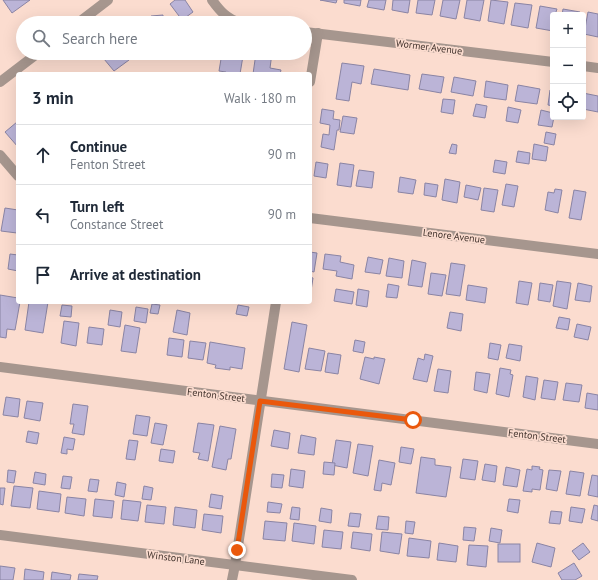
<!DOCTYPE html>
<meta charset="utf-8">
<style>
:root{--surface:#fff;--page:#f6f6f7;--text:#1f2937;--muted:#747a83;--line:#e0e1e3}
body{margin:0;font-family:"PT Sans",sans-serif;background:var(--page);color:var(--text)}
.controls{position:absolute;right:12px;top:12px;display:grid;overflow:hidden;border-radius:4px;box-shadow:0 4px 16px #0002}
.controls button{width:36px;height:36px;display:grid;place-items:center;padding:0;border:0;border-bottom:1px solid var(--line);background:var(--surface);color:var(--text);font:20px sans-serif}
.stop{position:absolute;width:12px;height:12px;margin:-9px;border:3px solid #ea580c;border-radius:50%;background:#fff}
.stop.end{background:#ea580c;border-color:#fff;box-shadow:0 1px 4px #0008}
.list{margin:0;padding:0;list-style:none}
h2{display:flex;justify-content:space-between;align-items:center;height:52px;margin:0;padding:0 16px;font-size:17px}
h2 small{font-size:13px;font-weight:400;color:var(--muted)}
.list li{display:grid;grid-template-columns:26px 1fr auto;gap:12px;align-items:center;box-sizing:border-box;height:60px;padding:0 16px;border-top:1px solid var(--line)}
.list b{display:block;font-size:15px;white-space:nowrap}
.list p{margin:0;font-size:13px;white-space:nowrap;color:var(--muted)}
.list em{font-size:13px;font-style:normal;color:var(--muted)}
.icon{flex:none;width:22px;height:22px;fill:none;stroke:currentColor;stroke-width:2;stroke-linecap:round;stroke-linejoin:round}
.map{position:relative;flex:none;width:598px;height:580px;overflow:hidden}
.search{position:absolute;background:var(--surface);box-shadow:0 4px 16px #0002;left:16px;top:16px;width:296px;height:44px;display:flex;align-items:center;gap:10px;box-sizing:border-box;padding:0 14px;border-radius:22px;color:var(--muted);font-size:15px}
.panel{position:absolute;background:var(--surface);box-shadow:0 4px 16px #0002;left:16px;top:72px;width:296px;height:232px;border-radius:4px}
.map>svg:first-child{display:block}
.building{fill:#bbb4d7;stroke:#8a84a4}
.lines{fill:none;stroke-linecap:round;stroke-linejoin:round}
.minor{stroke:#a6968e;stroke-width:10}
.route{stroke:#ea580c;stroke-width:5}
.labels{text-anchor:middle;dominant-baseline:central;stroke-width:3.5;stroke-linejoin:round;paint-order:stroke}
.street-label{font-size:10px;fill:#42332d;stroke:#fbdccf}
</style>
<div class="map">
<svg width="598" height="580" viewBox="0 0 598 580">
<rect width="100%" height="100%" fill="#fbdccf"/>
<!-- building -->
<g class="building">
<path d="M3,0H30L12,13Z"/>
<path d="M175,0H185L193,12L182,20L170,4Z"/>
<path d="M320,0H337L336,3Z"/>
<path d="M344,0H361L360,6L344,3Z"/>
<path d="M369,0H386L384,10L367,7Z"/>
<path d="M393,0H410L408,13L392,10Z"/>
<path d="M418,0H435L432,15L416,13Z"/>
<path d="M443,0H460L456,19L440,16Z"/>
<path d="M467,0H484L480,21L464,18Z"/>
<path d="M491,0L508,2L504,24L488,21Z"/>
<path d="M515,3L532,5L528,28L511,25Z"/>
<path d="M540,6L557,9L555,15H553V31L536,28Z"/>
<path d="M563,9L580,12L579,15H562Z"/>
<path d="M588,12L598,14V37L584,34Z"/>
<path d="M163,15V23H151V16Z"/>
<path d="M112,53H123L129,60L114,71L104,59Z"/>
<path d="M222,53L243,56L240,74H226V72L219,71Z"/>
<path d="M256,53H272L270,68L281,70L280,74H253Z"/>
<path d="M342,63L364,66L361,84L352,82L349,101L336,99Z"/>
<path d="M374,69L410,75L408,90L371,84Z"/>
<path d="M422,74L444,77L441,93L419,89Z"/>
<path d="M454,77L476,81L473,96L451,92Z"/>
<path d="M486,81L508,85L506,100L484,97Z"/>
<path d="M518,85L540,89L537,104L515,101Z"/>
<path d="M550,90H553V106L548,105Z"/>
<path d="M583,93L598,96V112L583,109Z"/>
<path d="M443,99L455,100L453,114L441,112Z"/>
<path d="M476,104L487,106L485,118L473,116Z"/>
<path d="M508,107L521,110L518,123L506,121Z"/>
<path d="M322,109L334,111L333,119L340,120L339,130H337L334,150L321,147L323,134L329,135L330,125L320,123Z"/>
<path d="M541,110L553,113V117H554L552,127L538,125Z"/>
<path d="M343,116L357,118L354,134L340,132Z"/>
<path d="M17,122L18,123V147L5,132Z"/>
<path d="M546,132L556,134L554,145L544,143Z"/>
<path d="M452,144L457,145L456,154L449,153Z"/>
<path d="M534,144L548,147L546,161L532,159Z"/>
<path d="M518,151L530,153L529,164L516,162Z"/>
<path d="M495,160L507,162L505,174L493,172Z"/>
<path d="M316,162L328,164L326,178L314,176Z"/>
<path d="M340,163L354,165L351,187L337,185Z"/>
<path d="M359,170L374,172L372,188L356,186Z"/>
<path d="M400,177L416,180L413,194L398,192Z"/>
<path d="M445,179L460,182L457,203L442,200Z"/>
<path d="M425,183L438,185L436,197L424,195Z"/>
<path d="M506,184L518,186L514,207L502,205Z"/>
<path d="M466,185L481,188L478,200L464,197Z"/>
<path d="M484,188L498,190L494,212L481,210Z"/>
<path d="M555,189L562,190L558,213L545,210L548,192L554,193Z"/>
<path d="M574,190L586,192L581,220L569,218Z"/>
<path d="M5,208L18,210V227L17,233L1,231Z"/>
<path d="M310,252L317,253L314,272L310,271Z"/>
<path d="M10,254L18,255V271L8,269Z"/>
<path d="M325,254L341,256L340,262L354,265L352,279L336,276L337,271L323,269Z"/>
<path d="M368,257L383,260L380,274L365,272Z"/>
<path d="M389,258L404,261L402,278L386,276Z"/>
<path d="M412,260L426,263L422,287L408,285Z"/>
<path d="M451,263L465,265L460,296L446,294Z"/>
<path d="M431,273L446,275L442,296L428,294Z"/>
<path d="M310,277L313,278L311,291H310Z"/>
<path d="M519,281L532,283L528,305L516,303Z"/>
<path d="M557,281L571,283L567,309L553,306Z"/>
<path d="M540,283L553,285L550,302L538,300Z"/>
<path d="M578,283L592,286L590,302L575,300Z"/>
<path d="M388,284L399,286L397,298L386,297Z"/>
<path d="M468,285L487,288L485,303L466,300Z"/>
<path d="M336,289L354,292L352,304L334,301Z"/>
<path d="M358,289L369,291L367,307L356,305Z"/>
<path d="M0,295L18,298V302H20L15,330L7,329L6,338L0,337Z"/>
<path d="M29,302H48L43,333L25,330Z"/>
<path d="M152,304L160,305L158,314L150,313Z"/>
<path d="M62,305L72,306L71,317L60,316Z"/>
<path d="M238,305L249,307L247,316L236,314Z"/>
<path d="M136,307L148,309L146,323L134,321Z"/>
<path d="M110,310L122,312L120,327L108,325Z"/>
<path d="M177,310L190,313L187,335L173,332Z"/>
<path d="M450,312L463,314L461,331L447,328Z"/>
<path d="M559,317L570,319L568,330L556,328Z"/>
<path d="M64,321L79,323L76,346L61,343Z"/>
<path d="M292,322L307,325L299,372L284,369Z"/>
<path d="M577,324L591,327L588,340L574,337Z"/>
<path d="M125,325L140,328L136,353L121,351Z"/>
<path d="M89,327L104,329L102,345L87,343Z"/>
<path d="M169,338L184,340L182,357L167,355Z"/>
<path d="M355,340L365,342L363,353L353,351Z"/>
<path d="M190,341L206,343L203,360L188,358Z"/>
<path d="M210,342L245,348L242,369L230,367V370L215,368L216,365L207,363Z"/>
<path d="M490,343L501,345L498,360L488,358Z"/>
<path d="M509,344L522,346L520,361L506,358Z"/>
<path d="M309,348L325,351L321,371L305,369Z"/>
<path d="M328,353L341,355L338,374L325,372Z"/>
<path d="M425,354L433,356L427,382L413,379L418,358L424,360Z"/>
<path d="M365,357L374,359V357L385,359L379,384L360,379Z"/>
<path d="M500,368L511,370L510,374L513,375L509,397L496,394Z"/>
<path d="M438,369L451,371L448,393L434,391Z"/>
<path d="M476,372L490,374L487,393L474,390Z"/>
<path d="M526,376L538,378L535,400L523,397Z"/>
<path d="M544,380L558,382L555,400L541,398Z"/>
<path d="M566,383L582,385L579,402L563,400Z"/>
<path d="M587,393L598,395V410L585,408Z"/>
<path d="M6,397L20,399L18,417L3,415Z"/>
<path d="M27,401L43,403L40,421L24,418Z"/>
<path d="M73,404L88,406L84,435L72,433L74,424H70Z"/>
<path d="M136,415L150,417L147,436L133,434Z"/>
<path d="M155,423L167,425L163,445L151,443Z"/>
<path d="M198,423L214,425L208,461L198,459L200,453L193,452Z"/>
<path d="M220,426L236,429L231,459H228L226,470L212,467Z"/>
<path d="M274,430L290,433L288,449L271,446Z"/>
<path d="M28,431L39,433L37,444L26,442Z"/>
<path d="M301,435L316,438L314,455L298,453Z"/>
<path d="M64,437L75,439L73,450L67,449V454L61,453Z"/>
<path d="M129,440L138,441L135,460L126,459Z"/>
<path d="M336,440L351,442L347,468L332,465Z"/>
<path d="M358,444L373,446L368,476L353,473Z"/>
<path d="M401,447L414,449L411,464L399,462Z"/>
<path d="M161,449L175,451L173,463L159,461Z"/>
<path d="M421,457L435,459V465L451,467L446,497L416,493Z"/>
<path d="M463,459L478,461L475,480L460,478Z"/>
<path d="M379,460L395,463L391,485L382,483L381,491L374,490Z"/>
<path d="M324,462L335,463L334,475L323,474Z"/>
<path d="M485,464L497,466L495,482L482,480Z"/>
<path d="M532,466L540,467L539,469L543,470L540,490L532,489V492L523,491L527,469L532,470Z"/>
<path d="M506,467L520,470L517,487L503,485Z"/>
<path d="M291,469L305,471L303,488L289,486Z"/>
<path d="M8,470L16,471L14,483L7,482Z"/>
<path d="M549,470L561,471L557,491L546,489Z"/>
<path d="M570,471L584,473L580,496L566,494Z"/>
<path d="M35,472L46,474L45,485L33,483Z"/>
<path d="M272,474L284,475L282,488L271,487Z"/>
<path d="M592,475L598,476V497L588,495Z"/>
<path d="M63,476L72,477L70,489L61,488Z"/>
<path d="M90,479L99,480L97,492L88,491Z"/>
<path d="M117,482L126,484L124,497L115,495Z"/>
<path d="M14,486L33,488L30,508L11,506Z"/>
<path d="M144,486L153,488L151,500L142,499Z"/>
<path d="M0,488H5L3,505L0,504Z"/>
<path d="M39,491L61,494L59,512L37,509Z"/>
<path d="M211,494L223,496L221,509L209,507Z"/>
<path d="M67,497L86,499L84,516L65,513Z"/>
<path d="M95,499L114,501L112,518L93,516Z"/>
<path d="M509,499L520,500L518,513L507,511Z"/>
<path d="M123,500L141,502L138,521L121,519Z"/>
<path d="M268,502L282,504L280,513L267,512Z"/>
<path d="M147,505L166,507L164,524L145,522Z"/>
<path d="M594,505L598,506V521L591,519Z"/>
<path d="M175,507L197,510L195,528L173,525Z"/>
<path d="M292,507L300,508L299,520L290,519Z"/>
<path d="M571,507L585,509L582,523L569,521Z"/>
<path d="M321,508L332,510L331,523L319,521Z"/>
<path d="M551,511L562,512L560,524L549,523Z"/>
<path d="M350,513L361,514L359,527L348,526Z"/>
<path d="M204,514L223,516L221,533L202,530Z"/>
<path d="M378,516L389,517L388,530L376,529Z"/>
<path d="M265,521L287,523L285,541L263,539Z"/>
<path d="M406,521L415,522L413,534L405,533Z"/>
<path d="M294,523L316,526L314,544L292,541Z"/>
<path d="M464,527L476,528L474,541L463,540Z"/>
<path d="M491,528L502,530L500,543L489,541Z"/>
<path d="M324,530L343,532L341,549L322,547Z"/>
<path d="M353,532L372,534L370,551L351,548Z"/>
<path d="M382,532L402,534L399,554L380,551Z"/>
<path d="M409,538L431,541L429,558L407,556Z"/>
<path d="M439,543L458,546L456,562L437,560Z"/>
<path d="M537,543L555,548L551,567L532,562Z"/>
<path d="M583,543L590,552L579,560L572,551Z"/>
<rect x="498" y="544" width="22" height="18"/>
<path d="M469,545L488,546L486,567L467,565Z"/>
<path d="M574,563L582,576L575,580H562L558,573Z"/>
<path d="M0,566L15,568L13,580H0Z"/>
<path d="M25,569L44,572L43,580H24Z"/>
<path d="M52,572L71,575L70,580H51Z"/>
<path d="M79,574L98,576L97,580H78Z"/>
</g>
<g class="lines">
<!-- minor -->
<g class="minor">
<path d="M212,0C220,11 226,18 240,23"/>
<path d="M78,23L108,0"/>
<path d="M305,32L553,62"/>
<path d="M583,66L598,68"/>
<path d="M0,82L38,53"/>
<path d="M310,82L318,33"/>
<path d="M0,155L18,176"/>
<path d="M310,218L598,254"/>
<path d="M0,367L598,444"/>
<path d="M0,535L352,580"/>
<path d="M232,580L235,565L276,302"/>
</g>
</g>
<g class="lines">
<!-- route -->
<path class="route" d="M237,550L260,401L413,420"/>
</g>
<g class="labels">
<!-- street labels -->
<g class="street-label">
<text transform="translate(429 47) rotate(7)">Wormer Avenue</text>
<text transform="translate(454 236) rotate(7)">Lenore Avenue</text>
<text transform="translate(216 395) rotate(7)">Fenton Street</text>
<text transform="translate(537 436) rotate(7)">Fenton Street</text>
<text transform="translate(176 558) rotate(7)">Winston Lane</text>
</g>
</g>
</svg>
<div class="controls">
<button>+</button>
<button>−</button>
<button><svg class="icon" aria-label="locate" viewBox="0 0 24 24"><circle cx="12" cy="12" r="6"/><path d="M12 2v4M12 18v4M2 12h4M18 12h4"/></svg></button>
</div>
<div class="stop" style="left:413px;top:420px"></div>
<div class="stop end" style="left:237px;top:550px"></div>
<div class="search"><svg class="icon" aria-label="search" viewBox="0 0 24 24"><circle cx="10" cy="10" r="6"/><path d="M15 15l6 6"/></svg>Search here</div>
<section class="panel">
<h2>3 min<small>Walk · 180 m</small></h2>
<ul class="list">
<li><svg class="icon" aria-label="ahead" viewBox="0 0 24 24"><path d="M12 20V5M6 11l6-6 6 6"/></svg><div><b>Continue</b><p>Fenton Street</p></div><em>90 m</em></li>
<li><svg class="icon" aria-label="left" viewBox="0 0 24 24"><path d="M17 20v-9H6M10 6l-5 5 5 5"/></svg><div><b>Turn left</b><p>Constance Street</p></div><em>90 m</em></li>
<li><svg class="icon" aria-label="arrive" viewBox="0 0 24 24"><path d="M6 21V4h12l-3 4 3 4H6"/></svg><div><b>Arrive at destination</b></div></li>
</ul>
</section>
</div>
